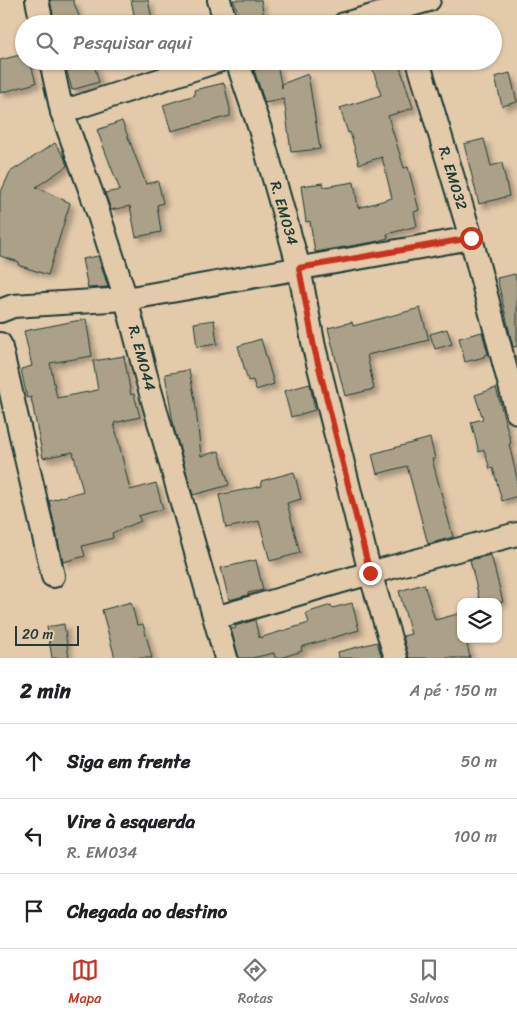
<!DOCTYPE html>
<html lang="pt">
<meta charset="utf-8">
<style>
:root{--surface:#fff;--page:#f2f2f2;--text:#202124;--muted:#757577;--line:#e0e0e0;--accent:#c8321e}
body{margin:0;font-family:Sriracha,sans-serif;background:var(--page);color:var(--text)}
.controls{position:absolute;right:15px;bottom:15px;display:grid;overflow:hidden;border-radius:10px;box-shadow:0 1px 4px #0004}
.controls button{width:45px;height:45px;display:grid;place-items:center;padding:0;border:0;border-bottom:1px solid var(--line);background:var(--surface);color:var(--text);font:25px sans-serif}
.scale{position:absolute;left:15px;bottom:12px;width:64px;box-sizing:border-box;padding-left:5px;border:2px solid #1f3d34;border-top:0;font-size:14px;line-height:18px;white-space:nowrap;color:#1f3d34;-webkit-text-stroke:4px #e3caab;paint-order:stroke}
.stop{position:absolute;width:15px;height:15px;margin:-11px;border:4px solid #c8321e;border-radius:50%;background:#fff}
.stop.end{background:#c8321e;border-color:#fff;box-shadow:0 1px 5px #0008}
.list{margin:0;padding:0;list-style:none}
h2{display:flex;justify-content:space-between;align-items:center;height:65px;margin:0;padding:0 20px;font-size:21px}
h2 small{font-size:16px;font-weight:400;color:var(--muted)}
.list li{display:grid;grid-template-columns:32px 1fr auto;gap:15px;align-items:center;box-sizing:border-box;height:75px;padding:0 20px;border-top:1px solid var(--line)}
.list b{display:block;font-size:19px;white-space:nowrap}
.list p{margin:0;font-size:16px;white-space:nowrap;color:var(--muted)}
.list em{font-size:16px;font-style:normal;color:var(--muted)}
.icon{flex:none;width:28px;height:28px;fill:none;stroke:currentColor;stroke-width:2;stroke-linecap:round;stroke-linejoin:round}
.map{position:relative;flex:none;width:517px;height:658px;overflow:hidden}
.search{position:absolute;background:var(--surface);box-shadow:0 1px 4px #0004;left:15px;right:15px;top:15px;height:55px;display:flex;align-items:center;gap:12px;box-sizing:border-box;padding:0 18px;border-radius:28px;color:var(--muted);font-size:19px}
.sheet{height:290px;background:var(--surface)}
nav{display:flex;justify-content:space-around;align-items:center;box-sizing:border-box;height:70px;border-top:1px solid var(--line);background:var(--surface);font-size:14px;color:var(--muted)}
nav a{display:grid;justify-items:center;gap:2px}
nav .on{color:var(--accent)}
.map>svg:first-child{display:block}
.building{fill:#aaa188;stroke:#1f3d34;filter:url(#shadow)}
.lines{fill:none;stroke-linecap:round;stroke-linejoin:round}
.minor-casing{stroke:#1f3d34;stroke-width:26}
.minor{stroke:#e3caab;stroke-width:22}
.route{stroke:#c8321e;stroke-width:6}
.labels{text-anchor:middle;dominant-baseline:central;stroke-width:4;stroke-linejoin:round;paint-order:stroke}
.street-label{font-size:15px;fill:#1f3d34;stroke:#e3caab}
</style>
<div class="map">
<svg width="517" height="658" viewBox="0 0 517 658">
<defs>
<filter id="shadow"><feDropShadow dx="4.5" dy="4.5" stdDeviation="2.5" flood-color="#0004"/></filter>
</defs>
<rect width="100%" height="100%" fill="#e3caab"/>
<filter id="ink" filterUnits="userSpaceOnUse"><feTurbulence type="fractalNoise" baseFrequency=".02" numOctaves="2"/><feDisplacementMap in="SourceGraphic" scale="10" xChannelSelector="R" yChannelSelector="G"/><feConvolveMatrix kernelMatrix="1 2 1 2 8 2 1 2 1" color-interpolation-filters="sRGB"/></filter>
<g filter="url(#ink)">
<!-- building -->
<g class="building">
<path d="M50,0H73L82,24H55Z"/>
<path d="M131,0H148L153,24H136Z"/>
<path d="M233,0H261L265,24H243Z"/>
<path d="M24,54V61H30L36,83L0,93V60Z"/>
<path d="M74,61H93L99,82L72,90L65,64Z"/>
<path d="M370,61H398L413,108L388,116L404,168L408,167L419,210L414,212L417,226L387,234L388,238L374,242L315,252L310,221L306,222L301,186L323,183L324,187L354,182L358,208L392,198L382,157L359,164L350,132L348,133L340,108L381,95Z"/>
<path d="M277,65L282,88V84L308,74L320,149L291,152L284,99L265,103L254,70Z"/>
<path d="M510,73L517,102L502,106L495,77Z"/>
<path d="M224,83L230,109V116L171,131L163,105L195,95L194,90Z"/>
<path d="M122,121L146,184L158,181L163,203L157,205L161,232L136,237L130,206L111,210L105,193L120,190L97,130Z"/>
<path d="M484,139L491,166L502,163L509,196L479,204L464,144Z"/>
<path d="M55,143L64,157L67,166L36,187L70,203L48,275L18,265L19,262L0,256V194L10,172Z"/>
<path d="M98,256L108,287L88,288L82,259Z"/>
<path d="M515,274L517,283V346L513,347L497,278Z"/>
<path d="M420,308L429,340L367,355L374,389L345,396L328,328L352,322L353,326Z"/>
<path d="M86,319L92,356L50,363L57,398L98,390L93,361L124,356L131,395L134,394L140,417L114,423L130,490L156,483L163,509L138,516L141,521L112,533L113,538L82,546L85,556L63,562L49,501L83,491L73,452L43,458L31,397L27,398L21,369L32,366L24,331Z"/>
<path d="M214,320L217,344L197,347L194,323Z"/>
<path d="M447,329L452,344L435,349L430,334Z"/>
<path d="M482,332L488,354L484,355V357L465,362L459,338Z"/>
<path d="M261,339L274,384L256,390L253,380L248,381L238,346Z"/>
<path d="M189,370L195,400L201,456L219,451L229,485L193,495L174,428L165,374Z"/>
<path d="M310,384L315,410L291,417L284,391Z"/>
<path d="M496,388L511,443L509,444L517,478V496L502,501L493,468L490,469L484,450L479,452L471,422L483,419L475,395Z"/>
<path d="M430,438L435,459H432L453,537L428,544L407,466L377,474L372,454Z"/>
<path d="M294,472L301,499L287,503L300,553L270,561L259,521L226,528L219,495L262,486L261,481Z"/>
<path d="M491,555L503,602H480L470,560Z"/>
<path d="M256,560L263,590L248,593V595L229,600L221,568Z"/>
<path d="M424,584L435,620L461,613V639H466L470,658H409L403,636L411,634L399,591Z"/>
<path d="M131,602L137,625L143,624L152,658H115L102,610Z"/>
<path d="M352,603L359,630L301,647L302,651L280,658H275L274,653L252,658H239L231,629L236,628L235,626L255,620L259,638L309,623L306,613L331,605L332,608Z"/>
<path d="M64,624L69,658H52L47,627Z"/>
<path d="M377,642L382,658H339L338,652Z"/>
</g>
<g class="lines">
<defs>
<g id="minor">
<path d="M37,0L42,24"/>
<path d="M219,0L226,24"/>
<path d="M344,24L429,0"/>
<path d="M51,61L62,112L95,203L126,299L146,376L226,658"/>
<path d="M237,61L260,129L299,268L314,347L327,399L370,573L396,658"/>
<path d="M418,61L471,238L517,412"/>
<path d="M62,112L218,61"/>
<path d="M0,311L13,306L126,299L471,238"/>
<path d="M0,344L53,576"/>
<path d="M215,618L370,573L517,534"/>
</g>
</defs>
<!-- minor casing -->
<use href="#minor" class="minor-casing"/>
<!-- minor -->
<use href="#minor" class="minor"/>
</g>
</g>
<g class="lines" filter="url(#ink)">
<!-- route -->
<path class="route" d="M370,573L314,347L299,268L471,238"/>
</g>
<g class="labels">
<!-- street labels -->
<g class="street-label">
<text transform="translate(453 178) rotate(73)">R. EM032</text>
<text transform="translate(284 213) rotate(74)">R. EM034</text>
<text transform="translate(142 358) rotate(75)">R. EM044</text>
</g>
</g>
</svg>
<div class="controls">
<button><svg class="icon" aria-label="layers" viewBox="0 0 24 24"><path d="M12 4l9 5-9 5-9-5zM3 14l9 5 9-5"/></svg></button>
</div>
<div class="scale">20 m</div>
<div class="stop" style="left:471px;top:238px"></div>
<div class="stop end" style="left:370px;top:573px"></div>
<div class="search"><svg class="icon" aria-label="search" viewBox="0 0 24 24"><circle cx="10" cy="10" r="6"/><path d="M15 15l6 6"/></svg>Pesquisar aqui</div>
</div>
<section class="sheet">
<h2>2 min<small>A pé · 150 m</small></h2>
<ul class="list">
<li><svg class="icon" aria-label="ahead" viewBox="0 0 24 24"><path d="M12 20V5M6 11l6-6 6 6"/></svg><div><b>Siga em frente</b></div><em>50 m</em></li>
<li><svg class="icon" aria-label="left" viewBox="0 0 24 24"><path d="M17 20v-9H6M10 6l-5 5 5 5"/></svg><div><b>Vire à esquerda</b><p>R. EM034</p></div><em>100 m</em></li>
<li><svg class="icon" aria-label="arrive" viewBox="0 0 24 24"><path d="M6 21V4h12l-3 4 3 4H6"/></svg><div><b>Chegada ao destino</b></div></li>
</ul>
</section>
<nav>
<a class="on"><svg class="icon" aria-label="map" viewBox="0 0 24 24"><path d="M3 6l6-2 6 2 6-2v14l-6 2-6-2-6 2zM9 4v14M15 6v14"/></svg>Mapa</a>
<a><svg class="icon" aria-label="directions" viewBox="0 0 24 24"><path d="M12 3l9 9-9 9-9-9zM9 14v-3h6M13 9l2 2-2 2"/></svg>Rotas</a>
<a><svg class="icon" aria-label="saved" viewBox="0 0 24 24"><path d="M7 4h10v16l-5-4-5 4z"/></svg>Salvos</a>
</nav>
